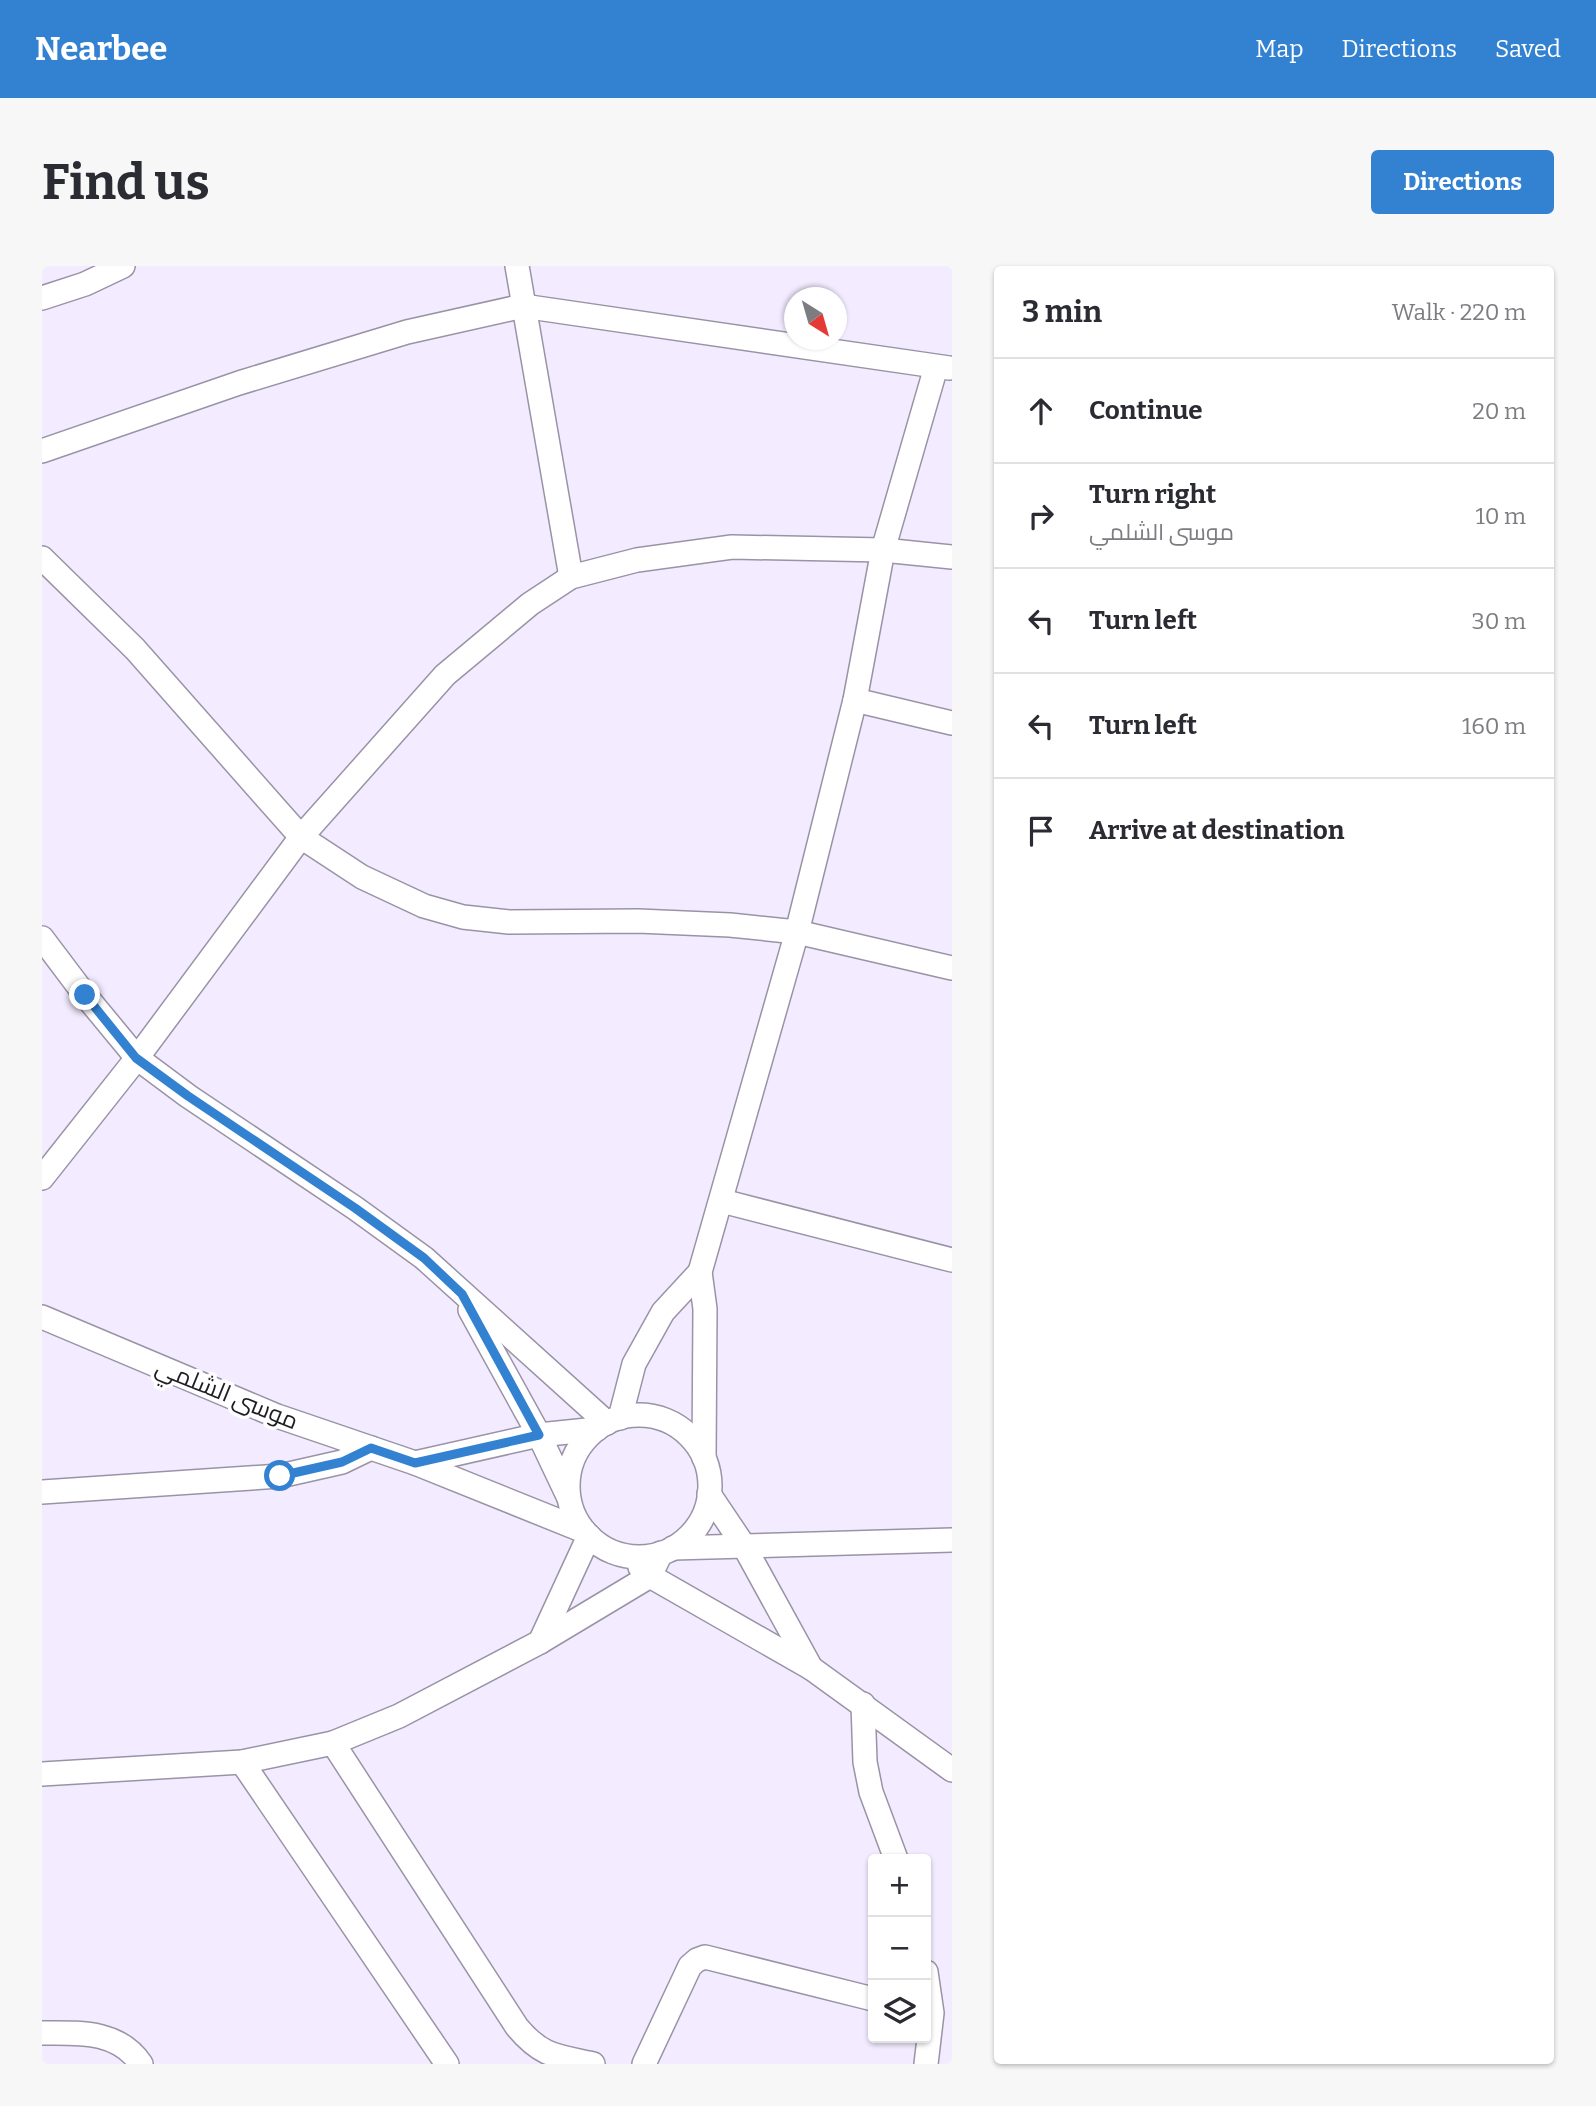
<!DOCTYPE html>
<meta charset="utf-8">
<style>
:root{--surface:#fff;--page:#f7f7f7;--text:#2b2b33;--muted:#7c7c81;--line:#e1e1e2;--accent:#3381d1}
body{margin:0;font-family:Bitter,Cairo,serif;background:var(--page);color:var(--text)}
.controls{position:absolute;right:21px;bottom:21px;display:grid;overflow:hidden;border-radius:7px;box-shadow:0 2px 5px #0004}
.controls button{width:63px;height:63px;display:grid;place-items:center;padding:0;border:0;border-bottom:2px solid var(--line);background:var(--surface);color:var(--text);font:35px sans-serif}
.compass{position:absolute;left:742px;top:21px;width:63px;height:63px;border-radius:50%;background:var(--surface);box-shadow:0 2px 5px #0004;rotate:143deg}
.stop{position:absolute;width:21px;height:21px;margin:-16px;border:5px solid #3381d1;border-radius:50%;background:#fff}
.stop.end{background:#3381d1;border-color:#fff;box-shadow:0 2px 7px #0008}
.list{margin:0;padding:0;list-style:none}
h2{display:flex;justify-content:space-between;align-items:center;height:91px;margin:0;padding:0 28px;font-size:30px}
h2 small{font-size:23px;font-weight:400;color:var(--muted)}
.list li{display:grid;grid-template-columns:46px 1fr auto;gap:21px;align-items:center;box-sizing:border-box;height:105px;padding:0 28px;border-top:2px solid var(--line)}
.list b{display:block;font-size:26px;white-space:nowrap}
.list p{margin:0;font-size:23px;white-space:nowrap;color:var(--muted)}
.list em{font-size:23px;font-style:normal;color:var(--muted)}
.icon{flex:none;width:38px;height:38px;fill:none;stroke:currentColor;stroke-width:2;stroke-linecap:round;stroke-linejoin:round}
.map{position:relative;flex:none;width:910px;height:1798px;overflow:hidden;border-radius:7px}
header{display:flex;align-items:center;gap:42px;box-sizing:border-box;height:98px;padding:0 35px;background:var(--accent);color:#fff}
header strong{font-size:33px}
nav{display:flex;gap:38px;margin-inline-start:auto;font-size:24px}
.intro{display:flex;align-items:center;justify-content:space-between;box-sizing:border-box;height:168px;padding:0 42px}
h1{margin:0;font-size:49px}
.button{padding:18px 32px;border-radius:7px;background:var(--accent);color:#fff;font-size:24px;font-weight:700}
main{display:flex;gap:42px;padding:0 42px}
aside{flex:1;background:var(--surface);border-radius:7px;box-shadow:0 2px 5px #0004}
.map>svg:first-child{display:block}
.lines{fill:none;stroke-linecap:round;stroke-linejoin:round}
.minor-casing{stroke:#9a93a5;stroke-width:26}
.minor{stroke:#fff;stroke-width:23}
.route{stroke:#3381d1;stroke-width:9}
.labels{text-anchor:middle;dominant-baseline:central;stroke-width:7;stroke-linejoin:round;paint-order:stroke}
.street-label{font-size:24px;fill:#1f1c23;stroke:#fff}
</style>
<header>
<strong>Nearbee</strong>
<nav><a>Map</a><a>Directions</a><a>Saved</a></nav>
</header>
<div class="intro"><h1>Find us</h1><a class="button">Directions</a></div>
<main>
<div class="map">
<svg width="910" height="1798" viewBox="0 0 910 1798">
<rect width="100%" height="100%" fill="#f3ebff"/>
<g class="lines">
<defs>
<g id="minor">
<path d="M475,0L529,311"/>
<path d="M0,32L43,18L81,0"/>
<path d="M0,185L197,117L365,66L481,40L907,102"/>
<path d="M0,292L93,383L259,571L320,611L382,640L421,651L467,656L596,655L688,659L755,666L910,702"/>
<path d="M813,434L910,457"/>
<path d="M0,672L43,729L95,792L146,830L313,942L382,992L565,1157"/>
<path d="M0,912L95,792L259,571L403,409L488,338L529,311L595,294L690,281L841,284L910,291"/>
<path d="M680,935L910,994"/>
<path d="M658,1006L755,666L813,434L841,284L894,101"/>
<path d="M428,1044L497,1169L526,1230"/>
<path d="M0,1051L235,1150L373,1197L542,1265"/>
<circle cx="597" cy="1220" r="71"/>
<path d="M578,1152L592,1098L621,1046L658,1006L663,1043L662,1192"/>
<path d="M373,1197L497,1169L555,1163"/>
<path d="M0,1226L238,1210L300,1196L329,1182"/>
<path d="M667,1228L702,1280L769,1402"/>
<path d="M631,1282L910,1274"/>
<path d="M598,1301L608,1310L769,1402L910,1504"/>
<path d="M498,1376L547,1270"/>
<path d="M821,1438L823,1496L829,1526L854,1593"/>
<path d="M291,1477L475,1761C500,1791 515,1790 551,1798"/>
<path d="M200,1496L405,1798"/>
<path d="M0,1508L200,1496L291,1477L357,1450L498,1376L608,1310L619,1287"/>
<path d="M884,1706L890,1747L884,1798"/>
<path d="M0,1767C37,1767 76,1764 99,1798"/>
<path d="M602,1798L648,1700L655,1694L663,1691L831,1733"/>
</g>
</defs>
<!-- minor casing -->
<use href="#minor" class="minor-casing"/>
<!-- minor -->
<use href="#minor" class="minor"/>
</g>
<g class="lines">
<!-- route -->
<path class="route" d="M43,729L94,792L146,830L313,942L382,992L420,1028L497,1169L373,1197L329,1182L300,1196L238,1210"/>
</g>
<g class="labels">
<!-- street labels -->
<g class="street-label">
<text transform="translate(185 1128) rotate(22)">موسى الشلمي</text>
</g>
</g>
</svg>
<div class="controls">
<button>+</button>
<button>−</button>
<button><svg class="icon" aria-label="layers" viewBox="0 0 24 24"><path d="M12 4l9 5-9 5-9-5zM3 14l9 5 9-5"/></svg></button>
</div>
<svg class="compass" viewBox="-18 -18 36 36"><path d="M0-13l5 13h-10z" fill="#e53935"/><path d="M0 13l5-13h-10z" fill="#7c7c81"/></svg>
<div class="stop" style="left:238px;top:1210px"></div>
<div class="stop end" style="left:43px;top:729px"></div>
</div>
<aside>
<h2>3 min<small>Walk · 220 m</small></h2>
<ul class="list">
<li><svg class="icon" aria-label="ahead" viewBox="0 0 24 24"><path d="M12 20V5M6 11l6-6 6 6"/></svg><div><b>Continue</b></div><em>20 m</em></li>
<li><svg class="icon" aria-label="right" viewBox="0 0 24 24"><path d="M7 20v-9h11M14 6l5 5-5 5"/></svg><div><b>Turn right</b><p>موسى الشلمي</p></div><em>10 m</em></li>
<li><svg class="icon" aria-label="left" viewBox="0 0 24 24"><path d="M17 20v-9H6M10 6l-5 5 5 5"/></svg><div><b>Turn left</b></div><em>30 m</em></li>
<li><svg class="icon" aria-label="left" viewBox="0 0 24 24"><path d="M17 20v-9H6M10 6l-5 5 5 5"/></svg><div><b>Turn left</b></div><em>160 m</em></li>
<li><svg class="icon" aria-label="arrive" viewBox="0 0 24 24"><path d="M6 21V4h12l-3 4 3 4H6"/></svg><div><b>Arrive at destination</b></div></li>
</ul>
</aside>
</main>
